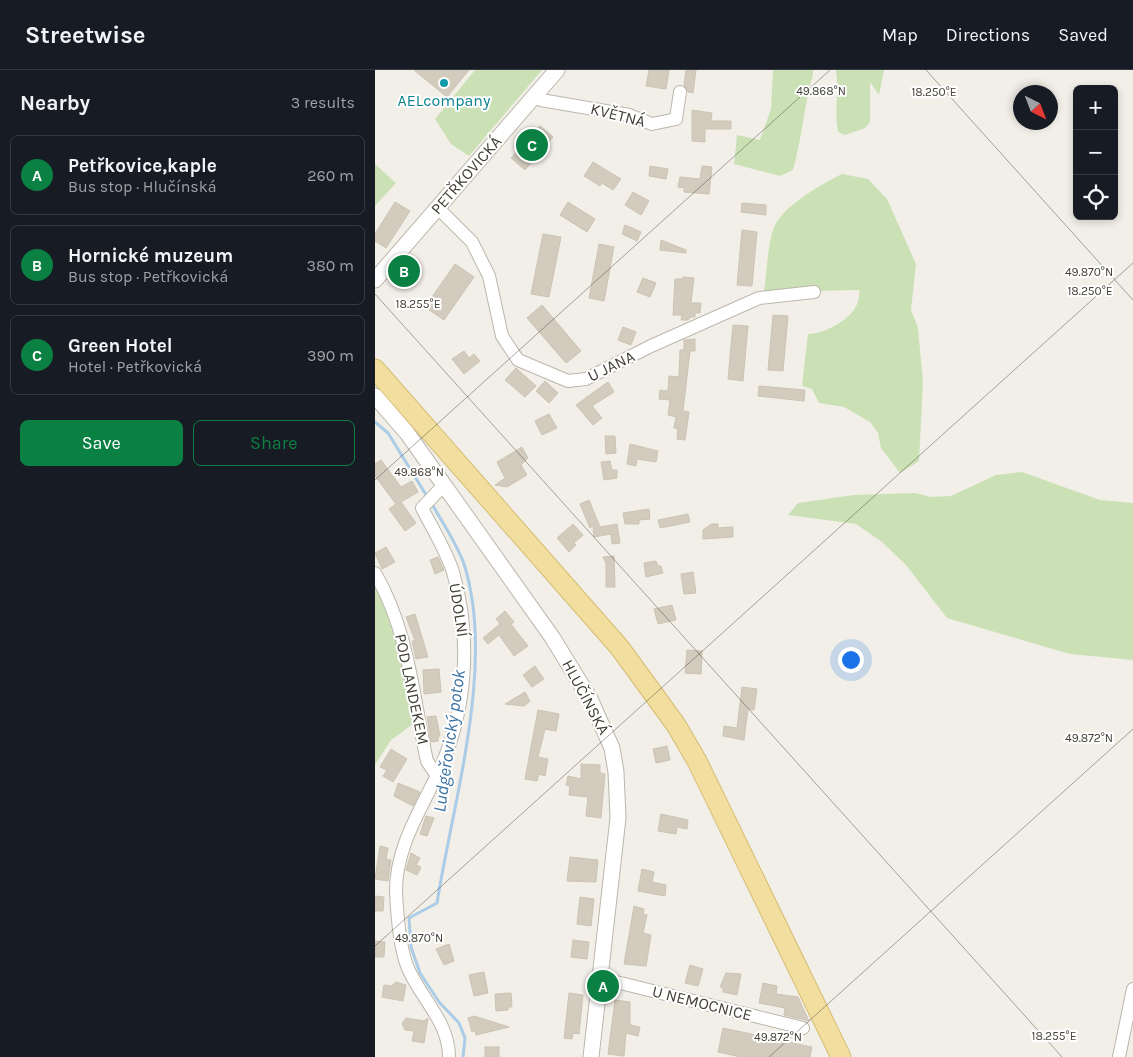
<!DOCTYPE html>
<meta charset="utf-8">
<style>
:root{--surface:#171b24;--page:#20242c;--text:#f1f3f6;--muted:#9ea1a6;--line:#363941;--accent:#0b8043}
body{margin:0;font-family:Karla,sans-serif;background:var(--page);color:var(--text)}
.controls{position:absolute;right:15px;top:15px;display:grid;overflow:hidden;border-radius:8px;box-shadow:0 2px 8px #0003}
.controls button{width:45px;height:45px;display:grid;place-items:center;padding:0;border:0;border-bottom:1px solid var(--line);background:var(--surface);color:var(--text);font:25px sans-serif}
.compass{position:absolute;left:638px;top:15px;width:45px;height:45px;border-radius:50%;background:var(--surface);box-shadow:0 2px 8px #0003;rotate:138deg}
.you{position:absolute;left:475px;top:589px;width:18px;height:18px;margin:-12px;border:4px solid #fff;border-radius:50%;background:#1a73e8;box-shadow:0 0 0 8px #1a73e833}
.badge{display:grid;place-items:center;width:32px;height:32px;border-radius:50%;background:var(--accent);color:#fff;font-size:16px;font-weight:700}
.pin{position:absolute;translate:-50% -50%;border:2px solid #fff;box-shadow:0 1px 5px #0006}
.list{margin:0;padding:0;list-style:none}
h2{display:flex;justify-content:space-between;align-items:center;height:65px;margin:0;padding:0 20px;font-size:21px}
h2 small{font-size:16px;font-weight:400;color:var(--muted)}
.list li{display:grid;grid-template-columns:32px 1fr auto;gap:15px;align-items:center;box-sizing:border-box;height:80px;margin:0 10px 10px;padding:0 10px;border:1px solid var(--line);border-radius:8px}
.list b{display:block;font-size:19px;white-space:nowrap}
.list p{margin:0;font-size:16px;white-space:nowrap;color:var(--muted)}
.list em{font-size:16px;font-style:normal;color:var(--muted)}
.actions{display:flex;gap:10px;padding:15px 20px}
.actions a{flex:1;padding:11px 0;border:1px solid var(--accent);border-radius:8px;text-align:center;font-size:18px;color:var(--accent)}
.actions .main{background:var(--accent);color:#fff}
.icon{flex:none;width:28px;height:28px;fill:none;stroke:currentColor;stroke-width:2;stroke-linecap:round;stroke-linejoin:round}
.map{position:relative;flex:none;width:758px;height:987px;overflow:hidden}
header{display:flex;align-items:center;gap:30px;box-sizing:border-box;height:70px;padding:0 25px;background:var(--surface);border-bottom:1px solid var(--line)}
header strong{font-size:24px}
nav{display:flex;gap:28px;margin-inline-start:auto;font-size:18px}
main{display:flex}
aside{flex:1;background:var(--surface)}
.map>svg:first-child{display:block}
.green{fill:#cbe1b5}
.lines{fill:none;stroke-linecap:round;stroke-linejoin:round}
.stream{stroke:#abcce7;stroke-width:3}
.building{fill:#d2cbbe;stroke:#ccc3b2}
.minor-casing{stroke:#bcb7ab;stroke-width:14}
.tertiary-casing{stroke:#bcb7ab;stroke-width:17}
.primary-casing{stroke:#d5bc72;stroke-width:21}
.minor{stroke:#fff;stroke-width:12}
.tertiary{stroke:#fff;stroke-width:15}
.primary{stroke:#f2dfa0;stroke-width:19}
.ticks{fill:none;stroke:#444037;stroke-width:1;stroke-opacity:0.45}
.culture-dot{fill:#0f9aa8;stroke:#fff;stroke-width:2}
.labels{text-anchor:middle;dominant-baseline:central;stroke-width:4;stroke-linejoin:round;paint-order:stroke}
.culture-label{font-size:16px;fill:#0d838f;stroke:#fff}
.street-label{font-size:16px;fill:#444037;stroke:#fff}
.water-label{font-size:18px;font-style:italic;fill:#3d73a3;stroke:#fff}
.ticks-label{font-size:12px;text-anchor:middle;fill:#444037;stroke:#fff;stroke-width:4;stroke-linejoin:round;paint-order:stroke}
</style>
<header>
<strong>Streetwise</strong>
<nav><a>Map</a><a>Directions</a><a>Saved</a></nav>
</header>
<main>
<aside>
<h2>Nearby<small>3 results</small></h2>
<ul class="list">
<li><span class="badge">A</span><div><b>Petřkovice,kaple</b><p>Bus stop · Hlučínská</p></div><em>260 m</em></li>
<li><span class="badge">B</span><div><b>Hornické muzeum</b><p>Bus stop · Petřkovická</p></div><em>380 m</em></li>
<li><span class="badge">C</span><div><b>Green Hotel</b><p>Hotel · Petřkovická</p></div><em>390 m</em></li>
</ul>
<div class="actions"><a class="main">Save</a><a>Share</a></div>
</aside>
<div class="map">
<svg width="758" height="987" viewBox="0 0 758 987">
<rect width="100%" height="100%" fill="#f2efe8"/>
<!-- green -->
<g class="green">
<path d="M100,0H167L94,86L76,74L60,49Z"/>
<path d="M398,0H438V4C429,36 427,68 418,100L405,106L359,94L362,65L385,70L396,39Z"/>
<path d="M461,0H509L504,25L495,12V52L490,58L470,65L463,62C459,42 464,21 461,0Z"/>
<path d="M0,94L21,113L0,136Z"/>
<path d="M467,104L493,109L512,129L541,194L536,240L543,258L548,312L544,391L525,403L506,378L503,363L495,352L469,337L444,333L437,319L427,316L433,264C454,263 488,244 484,220L389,222C392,202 392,179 398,160C405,137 447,114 467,104Z"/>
<path d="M647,402L725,430L758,433V590L695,584L572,548L531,495L507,472L481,454L413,445L423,433L479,425L540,423L556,427L576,426L621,405Z"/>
<path d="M0,511L15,543L41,652L16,670L0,695Z"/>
</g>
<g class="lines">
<!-- stream -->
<g class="stream">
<path d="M0,352L13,363L53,428"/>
<path d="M57,434C67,452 82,474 89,494C121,594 78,731 62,833L34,848L36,877L45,903L64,932L84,953L90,968L88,987"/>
</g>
</g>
<!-- building -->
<g class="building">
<path d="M39,0H94L72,27Z"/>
<path d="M274,0H294L291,19L271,16Z"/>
<path d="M311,0H321L318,23L313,22L309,15Z"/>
<path d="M317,40L337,43L336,51H356V59H330V72L317,71Z"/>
<path d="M165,56L178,67L150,100L136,88Z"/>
<path d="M218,92L246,109L238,120L227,113L225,116L209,106Z"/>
<path d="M275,96L293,99L291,109L274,106Z"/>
<path d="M327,96L337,97L334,124L309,122V118L303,117L305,107L325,109Z"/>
<path d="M258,122L274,131L266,145L250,135Z"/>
<path d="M20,132L35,141L11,178L0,171V164Z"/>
<path d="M193,132L220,149L212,162L185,145Z"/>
<path d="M367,133L391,135V145L366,142Z"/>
<path d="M250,155L266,162L262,171L247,164Z"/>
<path d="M367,160L382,162L377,216L362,215Z"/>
<path d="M168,164L186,167L174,227L156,224Z"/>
<path d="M286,170L311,180V183L285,180Z"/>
<path d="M224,174L239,177L229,231L214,228Z"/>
<path d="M80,194L99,207L69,250L50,237Z"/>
<path d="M308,207L319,208L316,233H326L325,243H320V247H316L313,250H306L307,245H298L300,209H307Z"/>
<path d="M268,208L281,213L275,227L262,222Z"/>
<path d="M167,235L206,281L191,293L152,248Z"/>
<path d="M398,245L413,246L408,301L393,300Z"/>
<path d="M358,255L373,256L368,311L353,309Z"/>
<path d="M248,257L261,262L256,275L243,270Z"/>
<path d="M320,269V281H315L308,341L314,342L310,370L302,369L303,359L299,358L301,347L293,345L295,330L284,329L285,320L293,321L294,306L304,307L305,280H309V270Z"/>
<path d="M89,281L94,288L99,284L105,291L89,304L77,289Z"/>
<path d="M141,298L161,316L150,327L130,310Z"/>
<path d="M170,311L183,323L174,333L161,321Z"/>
<path d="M233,312L239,322L217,336L227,348L218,355L201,335Z"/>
<path d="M384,316L430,320L429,331L383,326Z"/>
<path d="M174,344L182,358L167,365L160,351Z"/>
<path d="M230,366H240L241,383L231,384Z"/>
<path d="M255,374L283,381L281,392L262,389L261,396L252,394Z"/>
<path d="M147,377L153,388L146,395L152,405L132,417L120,415L130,408L122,392Z"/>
<path d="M6,390L26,417L37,411L43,422L26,432L41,453L30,461L14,439L21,434L0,406V394Z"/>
<path d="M235,391L237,400H242V408L229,410L226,392Z"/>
<path d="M214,430L225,457L242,454L245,473L237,474L236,464L219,467L218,456L215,458L205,434Z"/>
<path d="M274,439L275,449L264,450V454H250L248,443Z"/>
<path d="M313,444L315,452L285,458L283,450Z"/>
<path d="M198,454L208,465L199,473L201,475L194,482L182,468Z"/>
<path d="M336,454H343V458L358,457V467L328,469V460Z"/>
<path d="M11,477L20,492L7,499L0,483Z"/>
<path d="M239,486L240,517H231V493L228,487Z"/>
<path d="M63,487L69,500L60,504L55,490Z"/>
<path d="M281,491L283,496H286L288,503L271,507L269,493Z"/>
<path d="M318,502L321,523L309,524L306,504Z"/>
<path d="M297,535L301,550L283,554L279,539Z"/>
<path d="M130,541L139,552L136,554L153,576L139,586L124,565L113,574L108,568L125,554L121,549Z"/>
<path d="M40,544L53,587L41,589L37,571H40L31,547Z"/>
<path d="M312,580L327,581L326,604L310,603Z"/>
<path d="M160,596L169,609L157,617L148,605Z"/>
<path d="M64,599L66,622L49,624L48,600Z"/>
<path d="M367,617L382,619L379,640L373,639L369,670L348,666L349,656L362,658Z"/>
<path d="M150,622L155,631L149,636L130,634Z"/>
<path d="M163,640L184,644L181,661L170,659L163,687L173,689L170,706L164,704L162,711L150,709Z"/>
<path d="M61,646L65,666L63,667V671L56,672L52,647Z"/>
<path d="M292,676L295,690L281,693L278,679Z"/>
<path d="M16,679L32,689L18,712L8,706L12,700L5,697Z"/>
<path d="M206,694L225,695V703L230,704L226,748L211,746L213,727L194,725L195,716L191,715L193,706L206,709Z"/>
<path d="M23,713L45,722L38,736L19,726Z"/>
<path d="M286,744L313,750L312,759L302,757L301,764L283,761Z"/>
<path d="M51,746L59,748L52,766L45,764Z"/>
<path d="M5,776L13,778L11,789L16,790L13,811L0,809Z"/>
<path d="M36,783L45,788L41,795L46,797L42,805L31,800Z"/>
<path d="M195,787L223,790L221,812L192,811Z"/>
<path d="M267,799L279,802L277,812L291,815L290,826L263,821Z"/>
<path d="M0,826L9,827L8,841H0Z"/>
<path d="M205,827L219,829L216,856L202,854Z"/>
<path d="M259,836L269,839L268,844L272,845L268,863L276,865L271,896L249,894Z"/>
<path d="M198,870L214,872L212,889L196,887Z"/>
<path d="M0,871L10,872L9,887H0Z"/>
<path d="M74,874L79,891L69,895L61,879Z"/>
<path d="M315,895L328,899L323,916L310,913Z"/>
<path d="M109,902L113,923L99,926L94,905Z"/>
<path d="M351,903L366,904L362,925L348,922V918L345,917Z"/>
<path d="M21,912L31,915L28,931L7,927L9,915L16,916Z"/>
<path d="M388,913L402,916L401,924L423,927L434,951L409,945L410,938L384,933Z"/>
<path d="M136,923L137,937H133V940L121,941L120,924Z"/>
<path d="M194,923L208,925L204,964L198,963L197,969L189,968Z"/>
<path d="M240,930L255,932V955L265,957L263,966L251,963L249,986L233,984Z"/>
<path d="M99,946L134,957L101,965L100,961L97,962L93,948Z"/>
<path d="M31,948L49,951L53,948L49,973L37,971L39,961L30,960L27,954Z"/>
<path d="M348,958L437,977L435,987H366L343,982Z"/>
<rect x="110" y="977" width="14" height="10"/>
</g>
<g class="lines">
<defs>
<g id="minor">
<path d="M159,27L166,30L254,45L277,54L301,49L305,22"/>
<path d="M63,138L97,172L114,206L127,266L143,290L193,311L211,309L276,276L384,228L439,222"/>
<path d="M69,415L47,438C57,458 71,480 78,502C97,568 92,643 62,705C44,743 21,778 21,821C22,844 24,874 32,896C45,928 74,951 74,987"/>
<path d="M0,503C34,561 38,627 52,691L62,706"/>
<path d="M225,908L428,958"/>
<path d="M744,987L758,919"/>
</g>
<g id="tertiary">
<path d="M0,210L182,0"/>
<path d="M0,326L32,363L177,567L215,629L237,678L241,702L243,748L216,987"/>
</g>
<path id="primary" d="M0,299L245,578L301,655L322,691L466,987"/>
</defs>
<!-- minor casing -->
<use href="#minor" class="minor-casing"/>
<!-- tertiary casing -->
<use href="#tertiary" class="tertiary-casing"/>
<!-- primary casing -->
<use href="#primary" class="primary-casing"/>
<!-- minor -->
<use href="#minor" class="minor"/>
<!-- tertiary -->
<use href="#tertiary" class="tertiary"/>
<!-- primary -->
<use href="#primary" class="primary"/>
</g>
<!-- ticks -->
<path class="ticks" d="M551,0L758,230M0,224L687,987M0,410L455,0M0,876L758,193M394,987L758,659"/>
<!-- markers -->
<circle class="culture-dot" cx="69" cy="13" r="5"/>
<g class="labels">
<!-- culture labels -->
<g class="culture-label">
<text x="69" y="30">AELcompany</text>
</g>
<!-- street labels -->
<g class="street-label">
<text transform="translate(243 45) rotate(14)">KVĚTNÁ</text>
<text transform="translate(91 105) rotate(-49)">PETŘKOVICKÁ</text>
<text transform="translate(236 296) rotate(-26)">U JANA</text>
<text transform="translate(84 540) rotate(81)">ÚDOLNÍ</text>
<text transform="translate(37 619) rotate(78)">POD LANDEKEM</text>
<text transform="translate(211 627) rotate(62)">HLUČÍNSKÁ</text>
<text transform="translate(327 933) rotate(14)">U NEMOCNICE</text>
</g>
<!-- water labels -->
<g class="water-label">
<text transform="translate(74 671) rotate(-82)">Ludgeřovický potok</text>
</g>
</g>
<g class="ticks-label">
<text x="446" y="25">49.868°N</text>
<text x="559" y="26">18.250°E</text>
<text x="714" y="206">49.870°N</text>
<text x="715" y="225">18.250°E</text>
<text x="43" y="238">18.255°E</text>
<text x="44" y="406">49.868°N</text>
<text x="714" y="672">49.872°N</text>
<text x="44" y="872">49.870°N</text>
<text x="679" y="970">18.255°E</text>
<text x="403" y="971">49.872°N</text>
</g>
</svg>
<div class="controls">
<button>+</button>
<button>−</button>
<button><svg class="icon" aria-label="locate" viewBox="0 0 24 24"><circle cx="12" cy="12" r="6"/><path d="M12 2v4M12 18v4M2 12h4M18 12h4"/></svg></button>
</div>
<svg class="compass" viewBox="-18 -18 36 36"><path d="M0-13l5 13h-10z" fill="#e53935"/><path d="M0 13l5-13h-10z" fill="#9ea1a6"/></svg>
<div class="you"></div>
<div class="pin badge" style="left:228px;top:916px">A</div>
<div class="pin badge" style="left:29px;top:201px">B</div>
<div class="pin badge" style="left:157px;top:75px">C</div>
</div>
</main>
